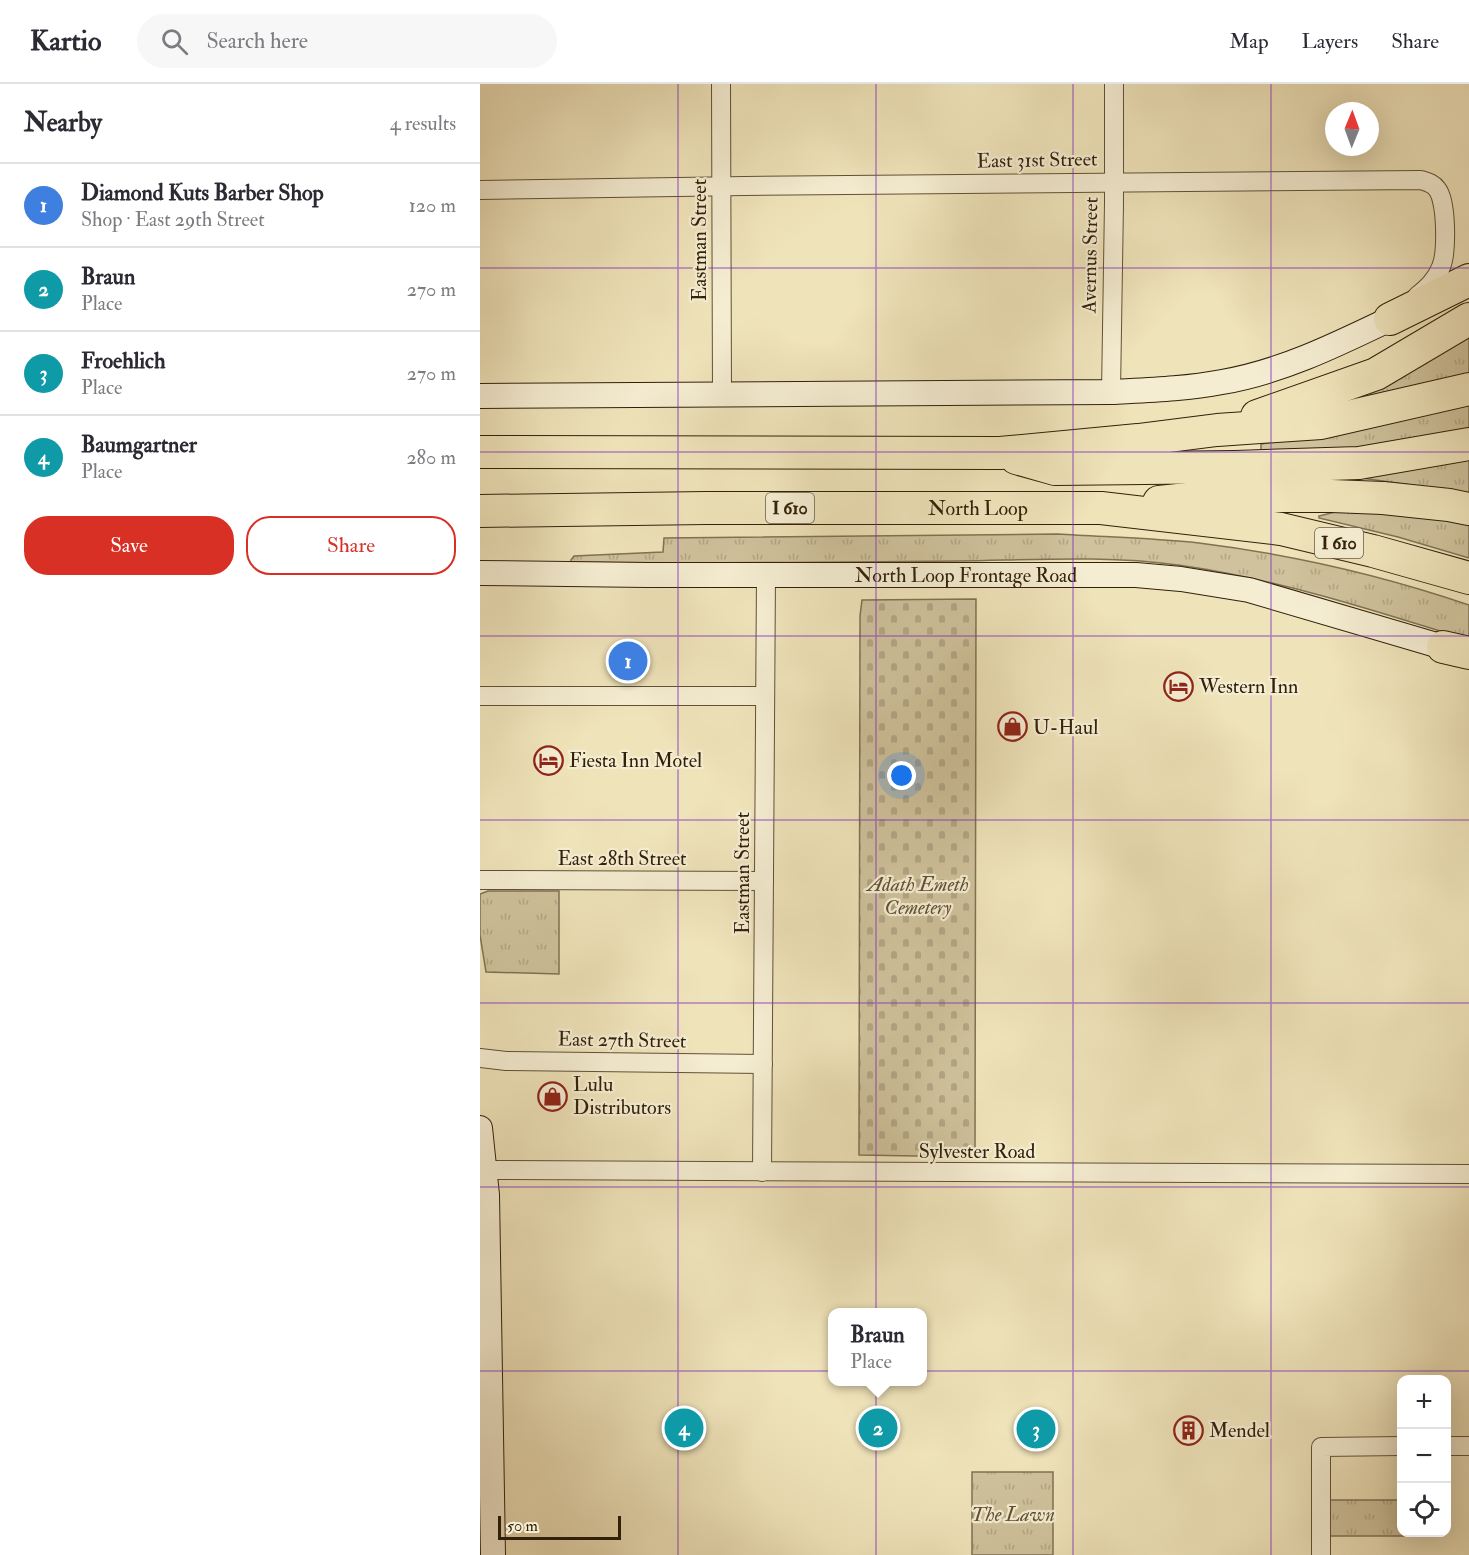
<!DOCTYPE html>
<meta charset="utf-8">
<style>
:root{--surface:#fff;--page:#f7f7f7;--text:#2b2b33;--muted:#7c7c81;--line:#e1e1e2;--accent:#d93025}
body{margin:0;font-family:"IM FELL Double Pica",serif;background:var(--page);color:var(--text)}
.controls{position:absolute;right:18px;bottom:18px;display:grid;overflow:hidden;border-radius:12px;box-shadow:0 6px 24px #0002}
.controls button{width:54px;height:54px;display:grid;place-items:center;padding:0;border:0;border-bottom:2px solid var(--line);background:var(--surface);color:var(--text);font:30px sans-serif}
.compass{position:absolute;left:845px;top:18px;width:54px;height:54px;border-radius:50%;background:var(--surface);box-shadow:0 6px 24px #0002;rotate:1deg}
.scale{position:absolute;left:18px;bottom:15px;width:123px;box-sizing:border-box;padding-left:6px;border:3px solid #31210a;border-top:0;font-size:16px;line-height:21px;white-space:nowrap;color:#31210a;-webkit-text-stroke:4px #f5edd2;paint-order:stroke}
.you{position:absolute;left:422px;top:692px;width:21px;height:21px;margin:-15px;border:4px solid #fff;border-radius:50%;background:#1a73e8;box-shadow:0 0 0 9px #1a73e833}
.badge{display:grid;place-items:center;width:39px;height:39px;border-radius:50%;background:var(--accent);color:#fff;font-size:20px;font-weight:700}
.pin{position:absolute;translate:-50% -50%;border:3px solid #fff;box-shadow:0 2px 6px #0006}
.popup{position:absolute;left:348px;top:1224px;width:99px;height:78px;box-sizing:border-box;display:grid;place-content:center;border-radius:12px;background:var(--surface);filter:drop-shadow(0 2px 4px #0005);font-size:20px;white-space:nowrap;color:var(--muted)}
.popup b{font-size:22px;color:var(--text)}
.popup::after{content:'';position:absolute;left:50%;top:100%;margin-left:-12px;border:12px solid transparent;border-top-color:var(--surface)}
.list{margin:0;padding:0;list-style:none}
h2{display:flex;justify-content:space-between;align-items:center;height:78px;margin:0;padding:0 24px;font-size:26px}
h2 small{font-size:20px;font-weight:400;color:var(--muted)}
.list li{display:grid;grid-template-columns:39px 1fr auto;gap:18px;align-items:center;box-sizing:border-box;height:84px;padding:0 24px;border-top:2px solid var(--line)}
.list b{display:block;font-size:22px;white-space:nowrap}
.list p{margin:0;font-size:20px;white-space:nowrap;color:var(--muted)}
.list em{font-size:20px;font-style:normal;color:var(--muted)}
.actions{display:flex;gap:12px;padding:18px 24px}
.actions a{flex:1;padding:14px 0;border:2px solid var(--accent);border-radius:24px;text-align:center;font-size:21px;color:var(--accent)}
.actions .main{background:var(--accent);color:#fff}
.icon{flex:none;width:33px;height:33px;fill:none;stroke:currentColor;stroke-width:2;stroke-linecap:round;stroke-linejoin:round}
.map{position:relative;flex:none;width:989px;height:1471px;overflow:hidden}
header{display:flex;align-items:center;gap:36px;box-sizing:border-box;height:84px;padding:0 30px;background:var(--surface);border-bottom:2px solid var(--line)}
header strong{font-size:28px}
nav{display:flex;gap:33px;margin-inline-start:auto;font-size:21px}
.search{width:420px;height:54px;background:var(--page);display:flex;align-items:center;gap:15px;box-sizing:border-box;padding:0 21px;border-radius:33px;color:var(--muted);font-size:22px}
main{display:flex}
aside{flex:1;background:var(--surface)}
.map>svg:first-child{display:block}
.grass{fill:url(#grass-tufts);stroke:#807253;stroke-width:1.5}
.cemetery{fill:url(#cemetery-stones);stroke:#807253;stroke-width:1.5}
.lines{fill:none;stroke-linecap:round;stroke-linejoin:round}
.street-casing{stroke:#605236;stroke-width:20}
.secondary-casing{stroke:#31210a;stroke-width:26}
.highway-casing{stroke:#31210a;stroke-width:34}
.street{stroke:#f5edd2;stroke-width:18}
.secondary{stroke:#f5edd2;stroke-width:24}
.highway{stroke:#efe3ba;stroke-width:32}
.grid{fill:none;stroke:#7b2cbf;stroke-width:1.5;stroke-opacity:0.55}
.labels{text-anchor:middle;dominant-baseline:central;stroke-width:4.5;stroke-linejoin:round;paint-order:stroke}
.shield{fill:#f5edd2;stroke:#6c5e46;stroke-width:1.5}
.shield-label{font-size:18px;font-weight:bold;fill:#31210a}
.street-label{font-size:20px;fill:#31210a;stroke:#f5edd2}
.poi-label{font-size:20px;fill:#31210a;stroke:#f5edd2;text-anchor:start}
.park-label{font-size:20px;font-style:italic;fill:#605136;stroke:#f5edd2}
</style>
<header>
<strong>Kartio</strong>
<div class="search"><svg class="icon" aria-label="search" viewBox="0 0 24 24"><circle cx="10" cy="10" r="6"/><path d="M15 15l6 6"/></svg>Search here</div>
<nav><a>Map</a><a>Layers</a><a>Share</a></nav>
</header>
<main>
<aside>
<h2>Nearby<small>4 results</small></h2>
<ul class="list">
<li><span class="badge" style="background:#3f7fe0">1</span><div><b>Diamond Kuts Barber Shop</b><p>Shop · East 29th Street</p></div><em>120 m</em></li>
<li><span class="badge" style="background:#0f9aa8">2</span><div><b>Braun</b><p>Place</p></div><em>270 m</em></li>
<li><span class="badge" style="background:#0f9aa8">3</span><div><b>Froehlich</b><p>Place</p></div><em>270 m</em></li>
<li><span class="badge" style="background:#0f9aa8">4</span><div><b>Baumgartner</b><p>Place</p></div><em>280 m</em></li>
</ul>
<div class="actions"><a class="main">Save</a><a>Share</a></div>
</aside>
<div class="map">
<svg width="989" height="1471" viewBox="0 0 989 1471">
<defs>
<pattern id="grass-tufts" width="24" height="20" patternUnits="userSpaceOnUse" patternTransform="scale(1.5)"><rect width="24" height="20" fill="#cfc29c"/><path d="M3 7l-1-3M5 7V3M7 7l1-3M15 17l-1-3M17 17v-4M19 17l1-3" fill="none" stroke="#b2a685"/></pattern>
<pattern id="cemetery-stones" width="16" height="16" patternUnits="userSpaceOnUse" patternTransform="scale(1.5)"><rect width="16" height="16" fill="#cfc29c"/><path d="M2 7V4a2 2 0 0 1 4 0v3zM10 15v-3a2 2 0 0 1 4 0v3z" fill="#b2a685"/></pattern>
</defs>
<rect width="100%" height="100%" fill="#efe3ba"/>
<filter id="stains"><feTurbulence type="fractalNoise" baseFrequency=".00333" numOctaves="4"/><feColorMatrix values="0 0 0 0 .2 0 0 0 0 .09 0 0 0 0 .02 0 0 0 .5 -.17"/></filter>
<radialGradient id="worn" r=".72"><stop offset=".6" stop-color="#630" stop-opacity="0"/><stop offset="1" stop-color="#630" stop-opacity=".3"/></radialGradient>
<!-- grass -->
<g class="grass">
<path d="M989,245V289L837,324Z"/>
<path d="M989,316V344L940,354L852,367L745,369L781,366V360L846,349Z"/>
<path d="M989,371V409L881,394Z"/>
<path d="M862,424L989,436V474L918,453L839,434V432L859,427Z"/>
<path d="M578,450C625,453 672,454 719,459C808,470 904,492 989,521V556C893,526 798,495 698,481C626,471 552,476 479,477C350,478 220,480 91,478V476L94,472L183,468L184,454Z"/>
<path d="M8,807H79V890L6,888L0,851V810Z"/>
<rect x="492" y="1388" width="81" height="83"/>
<path d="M850,1416H921L922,1448L931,1449V1452H850Z"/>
</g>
<!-- cemetery -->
<path class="cemetery" d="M496,515L495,1073L379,1071L380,532L382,516Z"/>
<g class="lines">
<defs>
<g id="street">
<path d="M241,0L242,311"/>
<path d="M0,106L265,102L941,96C947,98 953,99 957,105C967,117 967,169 961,183C956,196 947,204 937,212"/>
<path d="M631,308L634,119V0"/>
<path d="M0,612H285"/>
<path d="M0,796L284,797"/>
<path d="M0,974L26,977L283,980"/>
<path d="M5,1086L989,1090"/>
<path d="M282,1088L286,491"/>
<path d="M966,1362H989"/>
<path d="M841,1471V1363L922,1362"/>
</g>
<g id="secondary">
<path d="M0,312L631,308C668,306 705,305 742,298C801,288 856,261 910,235"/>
<path id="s1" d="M0,489L167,491H656L701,495L769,506L912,548L963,563L977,570"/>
<path d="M0,1044L7,1111L13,1471"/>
</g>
<g id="highway">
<path d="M910,235L989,196"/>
<path d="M777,332L896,290L989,235"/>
<path d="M0,368L520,369L658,356L737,346L841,339L989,305"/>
<path d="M536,374L575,385L755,383L879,379L989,360"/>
<path d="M679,418L737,412H852L903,414L969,421L989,425"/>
<path id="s2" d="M0,427L226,424H621L801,445L893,467L989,494"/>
<path d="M963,563L989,569"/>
</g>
</defs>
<!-- street casing -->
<use href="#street" class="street-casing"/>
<!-- secondary casing -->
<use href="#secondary" class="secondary-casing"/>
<!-- highway casing -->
<use href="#highway" class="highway-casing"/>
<!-- street -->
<use href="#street" class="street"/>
<!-- secondary -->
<use href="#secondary" class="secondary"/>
<!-- highway -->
<use href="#highway" class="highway"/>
</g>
<!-- grid -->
<path class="grid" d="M198,0V1471M396,0V1471M593,0V1471M791,0V1471M0,184H989M0,368H989M0,552H989M0,736H989M0,919H989M0,1103H989M0,1287H989"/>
<!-- icons -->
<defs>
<symbol id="hotel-ring" viewBox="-11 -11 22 22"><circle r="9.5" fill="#f5edd2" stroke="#8f2418" stroke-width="1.5"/><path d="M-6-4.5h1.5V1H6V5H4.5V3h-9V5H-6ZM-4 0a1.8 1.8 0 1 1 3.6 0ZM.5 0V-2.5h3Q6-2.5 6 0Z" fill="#8f2418"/></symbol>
<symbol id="shop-ring" viewBox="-11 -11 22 22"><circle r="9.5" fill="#f5edd2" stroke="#8f2418" stroke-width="1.5"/><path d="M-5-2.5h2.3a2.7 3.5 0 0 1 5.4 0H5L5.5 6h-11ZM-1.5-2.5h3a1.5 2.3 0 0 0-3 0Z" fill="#8f2418"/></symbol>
<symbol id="building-ring" viewBox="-11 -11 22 22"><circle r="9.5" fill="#f5edd2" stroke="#8f2418" stroke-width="1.5"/><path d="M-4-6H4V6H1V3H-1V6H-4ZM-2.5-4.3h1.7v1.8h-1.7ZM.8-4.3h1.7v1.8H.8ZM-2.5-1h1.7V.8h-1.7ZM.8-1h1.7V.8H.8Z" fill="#8f2418"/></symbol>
</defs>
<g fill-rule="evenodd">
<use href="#hotel-ring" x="682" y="586" width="33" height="33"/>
<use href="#shop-ring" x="516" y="626" width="33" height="33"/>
<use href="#hotel-ring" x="52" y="660" width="33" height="33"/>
<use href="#shop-ring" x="56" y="996" width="33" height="33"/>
<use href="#building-ring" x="692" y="1330" width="33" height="33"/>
</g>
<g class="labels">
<!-- shield labels -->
<g class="shield">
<rect x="286" y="409" width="48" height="30" rx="4.5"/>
<rect x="835" y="444" width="48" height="30" rx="4.5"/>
</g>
<g class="shield-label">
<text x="310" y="424">I 610</text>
<text x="859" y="459">I 610</text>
</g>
<!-- street labels -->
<g class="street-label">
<text transform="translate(557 76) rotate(-1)">East 31st Street</text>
<text transform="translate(219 156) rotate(-90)">Eastman Street</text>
<text transform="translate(610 171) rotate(-89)">Avernus Street</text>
<text stroke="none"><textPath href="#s2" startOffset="498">North Loop</textPath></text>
<text stroke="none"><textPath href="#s1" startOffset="486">North Loop Frontage Road</textPath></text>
<text x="142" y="774">East 28th Street</text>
<text transform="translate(262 789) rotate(-90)">Eastman Street</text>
<text transform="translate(142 956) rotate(1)">East 27th Street</text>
<text x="497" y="1067">Sylvester Road</text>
</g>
<!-- poi labels -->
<g class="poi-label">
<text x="719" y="602">Western Inn</text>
<text x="553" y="643">U-Haul</text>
<text x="89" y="676">Fiesta Inn Motel</text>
<text x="93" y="1000">Lulu<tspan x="93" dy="23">Distributors</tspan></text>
<text x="729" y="1346">Mendel</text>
</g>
<!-- park labels -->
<g class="park-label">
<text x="438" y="800">Adath Emeth<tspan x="438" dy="23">Cemetery</tspan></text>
<text x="533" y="1430">The Lawn</text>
</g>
</g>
<rect width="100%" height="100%" filter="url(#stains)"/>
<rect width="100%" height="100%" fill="url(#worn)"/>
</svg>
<div class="controls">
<button>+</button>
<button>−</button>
<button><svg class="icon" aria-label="locate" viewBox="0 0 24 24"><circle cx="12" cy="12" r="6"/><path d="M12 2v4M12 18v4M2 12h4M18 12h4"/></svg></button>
</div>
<svg class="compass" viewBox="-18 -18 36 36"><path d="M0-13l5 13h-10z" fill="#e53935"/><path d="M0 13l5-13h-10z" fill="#7c7c81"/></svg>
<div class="scale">50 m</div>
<div class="you"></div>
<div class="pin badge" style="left:148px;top:577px;background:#3f7fe0">1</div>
<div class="pin badge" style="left:398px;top:1344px;background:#0f9aa8">2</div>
<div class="popup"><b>Braun</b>Place</div>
<div class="pin badge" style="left:556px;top:1345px;background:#0f9aa8">3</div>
<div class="pin badge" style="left:204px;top:1344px;background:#0f9aa8">4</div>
</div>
</main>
